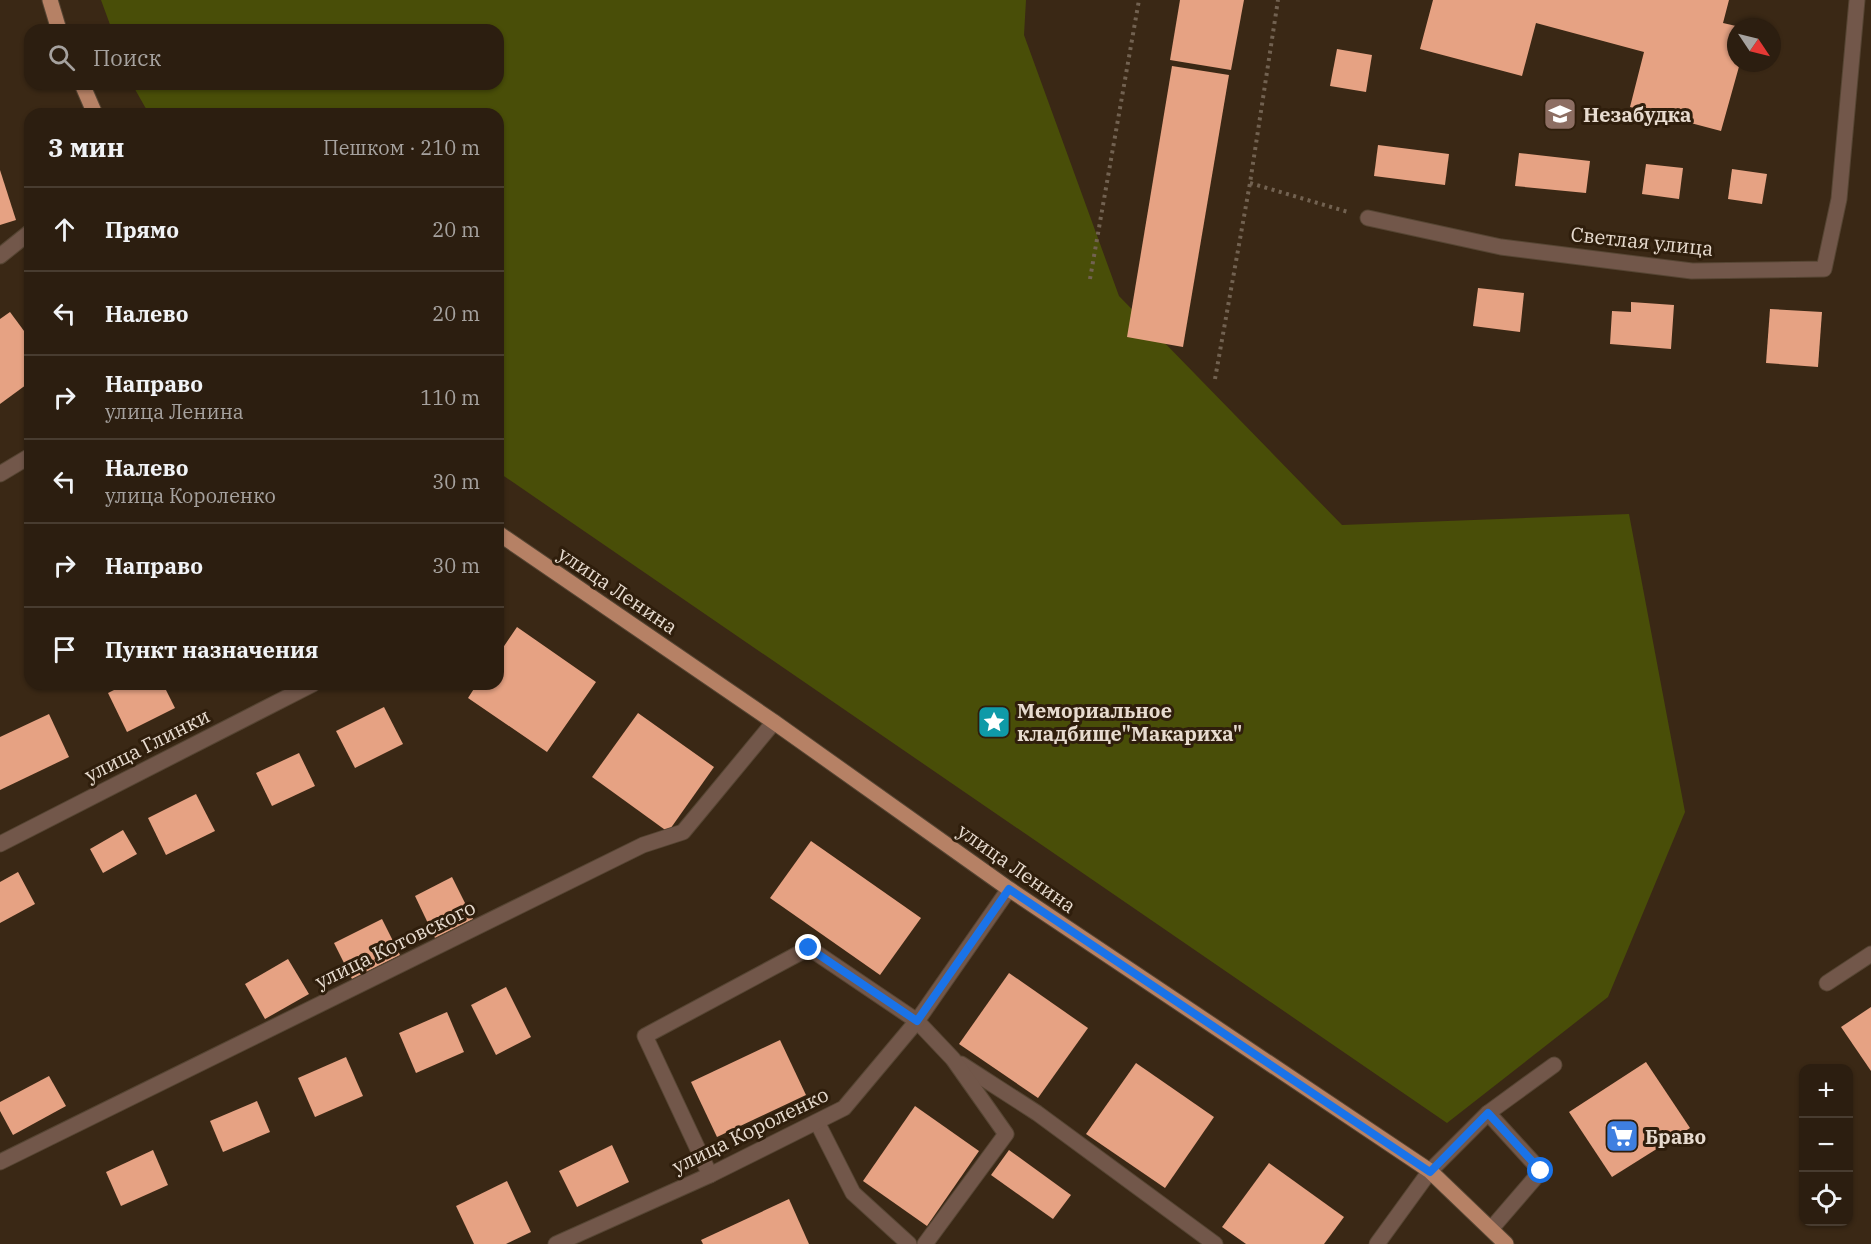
<!DOCTYPE html>
<html lang="ru">
<meta charset="utf-8">
<style>
:root{--surface:#2c1e10;--page:#342719;--text:#f1f3f6;--muted:#a6a29f;--line:#483c30}
body{margin:0;font-family:"IBM Plex Serif",serif;background:var(--page);color:var(--text)}
.controls{position:absolute;right:18px;bottom:18px;display:grid;overflow:hidden;border-radius:12px;box-shadow:0 2px 4px #0004}
.controls button{width:54px;height:54px;display:grid;place-items:center;padding:0;border:0;border-bottom:2px solid var(--line);background:var(--surface);color:var(--text);font:30px sans-serif}
.compass{position:absolute;left:1727px;top:18px;width:54px;height:54px;border-radius:50%;background:var(--surface);box-shadow:0 2px 4px #0004;rotate:125deg}
.stop{position:absolute;width:18px;height:18px;margin:-14px;border:4px solid #1a73e8;border-radius:50%;background:#fff}
.stop.end{background:#1a73e8;border-color:#fff;box-shadow:0 2px 6px #0008}
.list{margin:0;padding:0;list-style:none}
h2{display:flex;justify-content:space-between;align-items:center;height:78px;margin:0;padding:0 24px;font-size:26px}
h2 small{font-size:20px;font-weight:400;color:var(--muted)}
.list li{display:grid;grid-template-columns:39px 1fr auto;gap:18px;align-items:center;box-sizing:border-box;height:84px;padding:0 24px;border-top:2px solid var(--line)}
.list b{display:block;font-size:22px;white-space:nowrap}
.list p{margin:0;font-size:20px;white-space:nowrap;color:var(--muted)}
.list em{font-size:20px;font-style:normal;color:var(--muted)}
.icon{flex:none;width:33px;height:33px;fill:none;stroke:currentColor;stroke-width:2;stroke-linecap:round;stroke-linejoin:round}
.map{position:relative;flex:none;width:1871px;height:1244px;overflow:hidden}
.search{position:absolute;background:var(--surface);box-shadow:0 2px 4px #0004;left:24px;top:24px;width:480px;height:66px;display:flex;align-items:center;gap:15px;box-sizing:border-box;padding:0 21px;border-radius:18px;color:var(--muted);font-size:22px}
.panel{position:absolute;background:var(--surface);box-shadow:0 2px 4px #0004;left:24px;top:108px;width:480px;height:582px;border-radius:18px}
.map>svg:first-child{display:block}
.green{fill:#494e08}
.building{fill:#e6a283}
.lines{fill:none;stroke-linecap:round;stroke-linejoin:round}
.minor-casing{stroke:#564533;stroke-width:17}
.major-casing{stroke:#564533;stroke-width:17}
.path{stroke:#726251;stroke-width:4;stroke-dasharray:3 4.5;stroke-linecap:butt}
.minor{stroke:#72574a;stroke-width:15}
.major{stroke:#b68165;stroke-width:15}
.route{stroke:#1a73e8;stroke-width:8}
.labels{text-anchor:middle;dominant-baseline:central;stroke-width:6;stroke-linejoin:round;paint-order:stroke}
.poi-label{font-size:20px;font-weight:bold;fill:#e7dbcf;stroke:#2f1e0c;text-anchor:start}
.street-label{font-size:20px;fill:#e7dbcf;stroke:#2f1e0c}
</style>
<div class="map">
<svg width="1871" height="1244" viewBox="0 0 1871 1244">
<rect width="100%" height="100%" fill="#3a2815"/>
<!-- green -->
<path class="green" d="M101,0H1026L1024,35L1119,296L1342,525L1629,514L1685,812L1608,997L1447,1123L498,472V114H149L132,84H498V30H112Z"/>
<!-- building -->
<g class="building">
<path d="M1180,0H1244L1231,70L1170,60Z"/>
<path d="M1433,0H1729L1723,23L1736,26V63H1740L1721,131L1630,107L1644,52L1536,23L1522,76L1420,49Z"/>
<path d="M1337,49L1372,55L1366,92L1330,86Z"/>
<path d="M1172,66L1229,75L1183,347L1127,337Z"/>
<path d="M1378,145L1449,154L1445,185L1374,176Z"/>
<path d="M1519,153L1590,161L1586,193L1515,186Z"/>
<path d="M1646,164L1683,168L1679,199L1642,194Z"/>
<path d="M1732,169L1767,174L1762,204L1728,199Z"/>
<path d="M0,170L16,220L0,225Z"/>
<path d="M1478,288L1524,293L1520,332L1473,326Z"/>
<path d="M1631,302L1674,305L1671,349L1610,344L1612,311L1631,312Z"/>
<path d="M1770,309L1822,312L1818,367L1766,363Z"/>
<path d="M10,312L30,339V382L0,404V319Z"/>
<path d="M517,627L596,682L547,752L468,698L477,684H498V655Z"/>
<path d="M126,684H163L175,708L127,732L108,693Z"/>
<path d="M384,707L403,744L355,768L336,731Z"/>
<path d="M638,713L714,767L668,832L592,777Z"/>
<path d="M49,714L69,757L0,790V737Z"/>
<path d="M299,753L315,786L272,806L256,773Z"/>
<path d="M196,794L215,831L166,855L148,818Z"/>
<path d="M123,830L137,854L103,873L90,849Z"/>
<path d="M811,841L921,918L880,975L770,898Z"/>
<path d="M18,872L35,904L0,923V882Z"/>
<path d="M452,877L473,919L435,938L415,896Z"/>
<path d="M382,919L400,955L352,979L334,943Z"/>
<path d="M288,959L309,994L265,1019L245,984Z"/>
<path d="M1009,973L1088,1028L1038,1098L959,1044Z"/>
<path d="M506,987L531,1037L496,1055L471,1005Z"/>
<path d="M1871,1007V1071L1841,1027Z"/>
<path d="M447,1012L464,1052L416,1073L399,1033Z"/>
<path d="M780,1040L806,1095L717,1137L691,1082Z"/>
<path d="M346,1057L363,1096L315,1117L298,1078Z"/>
<path d="M1646,1062L1690,1128L1612,1177L1569,1112Z"/>
<path d="M1136,1063L1214,1117L1165,1188L1086,1134Z"/>
<path d="M49,1076L66,1106L13,1135L0,1111V1102Z"/>
<path d="M257,1101L270,1132L223,1152L210,1121Z"/>
<path d="M915,1106L979,1151L927,1226L863,1181Z"/>
<path d="M612,1145L629,1182L577,1207L559,1171Z"/>
<path d="M153,1150L168,1185L121,1206L106,1172Z"/>
<path d="M1009,1150L1071,1195L1053,1219L991,1175Z"/>
<path d="M1269,1163L1344,1217L1324,1244H1246L1222,1227Z"/>
<path d="M507,1181L531,1232L506,1244H474L456,1206Z"/>
<path d="M789,1199L809,1244H703L701,1240Z"/>
</g>
<g class="lines">
<defs>
<g id="minor">
<path d="M1368,218L1501,247L1692,271L1824,269L1839,199L1857,0"/>
<path d="M0,256L30,232"/>
<path d="M0,474L30,456"/>
<path d="M0,844L313,684"/>
<path d="M1827,983L1871,954"/>
<path d="M961,1064L1037,1113L1215,1244"/>
<path d="M1488,1113L1541,1171L1491,1229"/>
<path d="M817,1122L853,1193L909,1244"/>
<path d="M0,1162L643,845L683,832L774,722"/>
<path d="M710,1175L645,1036L809,948L917,1021L953,1059L1006,1134L925,1244"/>
<path d="M556,1244L710,1175L844,1108L917,1021L1009,889"/>
<path d="M1377,1244L1430,1171L1488,1113L1554,1065"/>
</g>
<g id="major">
<path d="M50,0L59,30"/>
<path d="M82,84L95,114"/>
<path d="M498,533L774,722L1009,889L1430,1171L1506,1244"/>
</g>
</defs>
<!-- minor casing -->
<use href="#minor" class="minor-casing"/>
<!-- major casing -->
<use href="#major" class="major-casing"/>
<!-- path -->
<g class="path">
<path d="M1250,183L1348,212"/>
<path d="M1090,279L1139,0"/>
<path d="M1215,379L1250,183L1278,0"/>
</g>
<!-- minor -->
<use href="#minor" class="minor"/>
<!-- major -->
<use href="#major" class="major"/>
</g>
<g class="lines">
<!-- route -->
<path class="route" d="M809,948L917,1021L1009,889L1430,1172L1488,1113L1541,1171"/>
</g>
<!-- icons -->
<defs>
<symbol id="school-square" viewBox="-11 -11 22 22"><rect x="-9" y="-9" width="18" height="18" rx="4" fill="#8d6e63" stroke="#2f1e0c"/><path d="M0-5L7-2L0 1L-7-2ZM-4 1L0 2.5L4 1V4Q0 6-4 4Z" fill="#fff"/></symbol>
<symbol id="sight-square" viewBox="-11 -11 22 22"><rect x="-9" y="-9" width="18" height="18" rx="4" fill="#0f9aa8" stroke="#2f1e0c"/><path d="M0-6L1.8-2.2L6-1.7L2.9 1.2L3.7 5.4L0 3.3L-3.7 5.4L-2.9 1.2L-6-1.7L-1.8-2.2Z" fill="#fff"/></symbol>
<symbol id="supermarket-square" viewBox="-11 -11 22 22"><rect x="-9" y="-9" width="18" height="18" rx="4" fill="#3f7fe0" stroke="#2f1e0c"/><path d="M-6-5.5h2.5l.6 2H6L4.5 2H-2.5L-4.4-4H-6ZM-1.5 3.2a1.3 1.3 0 1 0 .1 0ZM3 3.2a1.3 1.3 0 1 0 .1 0Z" fill="#fff"/></symbol>
</defs>
<g fill-rule="evenodd">
<use href="#school-square" x="1541" y="95" width="38" height="38"/>
<use href="#sight-square" x="975" y="703" width="38" height="38"/>
<use href="#supermarket-square" x="1603" y="1117" width="38" height="38"/>
</g>
<g class="labels">
<!-- poi labels -->
<g class="poi-label">
<text x="1583" y="114">Незабудка</text>
<text x="1017" y="710">Мемориальное<tspan x="1017" dy="23">кладбище"Макариха"</tspan></text>
<text x="1645" y="1136">Браво</text>
</g>
<!-- street labels -->
<g class="street-label">
<text transform="translate(1642 241) rotate(6)">Светлая улица</text>
<text transform="translate(618 590) rotate(34)">улица Ленина</text>
<text transform="translate(147 745) rotate(-27)">улица Глинки</text>
<text transform="translate(1017 868) rotate(35)">улица Ленина</text>
<text transform="translate(395 944) rotate(-26)">улица Котовского</text>
<text transform="translate(750 1130) rotate(-26)">улица Короленко</text>
</g>
</g>
</svg>
<div class="controls">
<button>+</button>
<button>−</button>
<button><svg class="icon" aria-label="locate" viewBox="0 0 24 24"><circle cx="12" cy="12" r="6"/><path d="M12 2v4M12 18v4M2 12h4M18 12h4"/></svg></button>
</div>
<svg class="compass" viewBox="-18 -18 36 36"><path d="M0-13l5 13h-10z" fill="#e53935"/><path d="M0 13l5-13h-10z" fill="#a6a29f"/></svg>
<div class="stop" style="left:1541px;top:1171px"></div>
<div class="stop end" style="left:809px;top:948px"></div>
<div class="search"><svg class="icon" aria-label="search" viewBox="0 0 24 24"><circle cx="10" cy="10" r="6"/><path d="M15 15l6 6"/></svg>Поиск</div>
<section class="panel">
<h2>3 мин<small>Пешком · 210 m</small></h2>
<ul class="list">
<li><svg class="icon" aria-label="ahead" viewBox="0 0 24 24"><path d="M12 20V5M6 11l6-6 6 6"/></svg><div><b>Прямо</b></div><em>20 m</em></li>
<li><svg class="icon" aria-label="left" viewBox="0 0 24 24"><path d="M17 20v-9H6M10 6l-5 5 5 5"/></svg><div><b>Налево</b></div><em>20 m</em></li>
<li><svg class="icon" aria-label="right" viewBox="0 0 24 24"><path d="M7 20v-9h11M14 6l5 5-5 5"/></svg><div><b>Направо</b><p>улица Ленина</p></div><em>110 m</em></li>
<li><svg class="icon" aria-label="left" viewBox="0 0 24 24"><path d="M17 20v-9H6M10 6l-5 5 5 5"/></svg><div><b>Налево</b><p>улица Короленко</p></div><em>30 m</em></li>
<li><svg class="icon" aria-label="right" viewBox="0 0 24 24"><path d="M7 20v-9h11M14 6l5 5-5 5"/></svg><div><b>Направо</b></div><em>30 m</em></li>
<li><svg class="icon" aria-label="arrive" viewBox="0 0 24 24"><path d="M6 21V4h12l-3 4 3 4H6"/></svg><div><b>Пункт назначения</b></div></li>
</ul>
</section>
</div>
